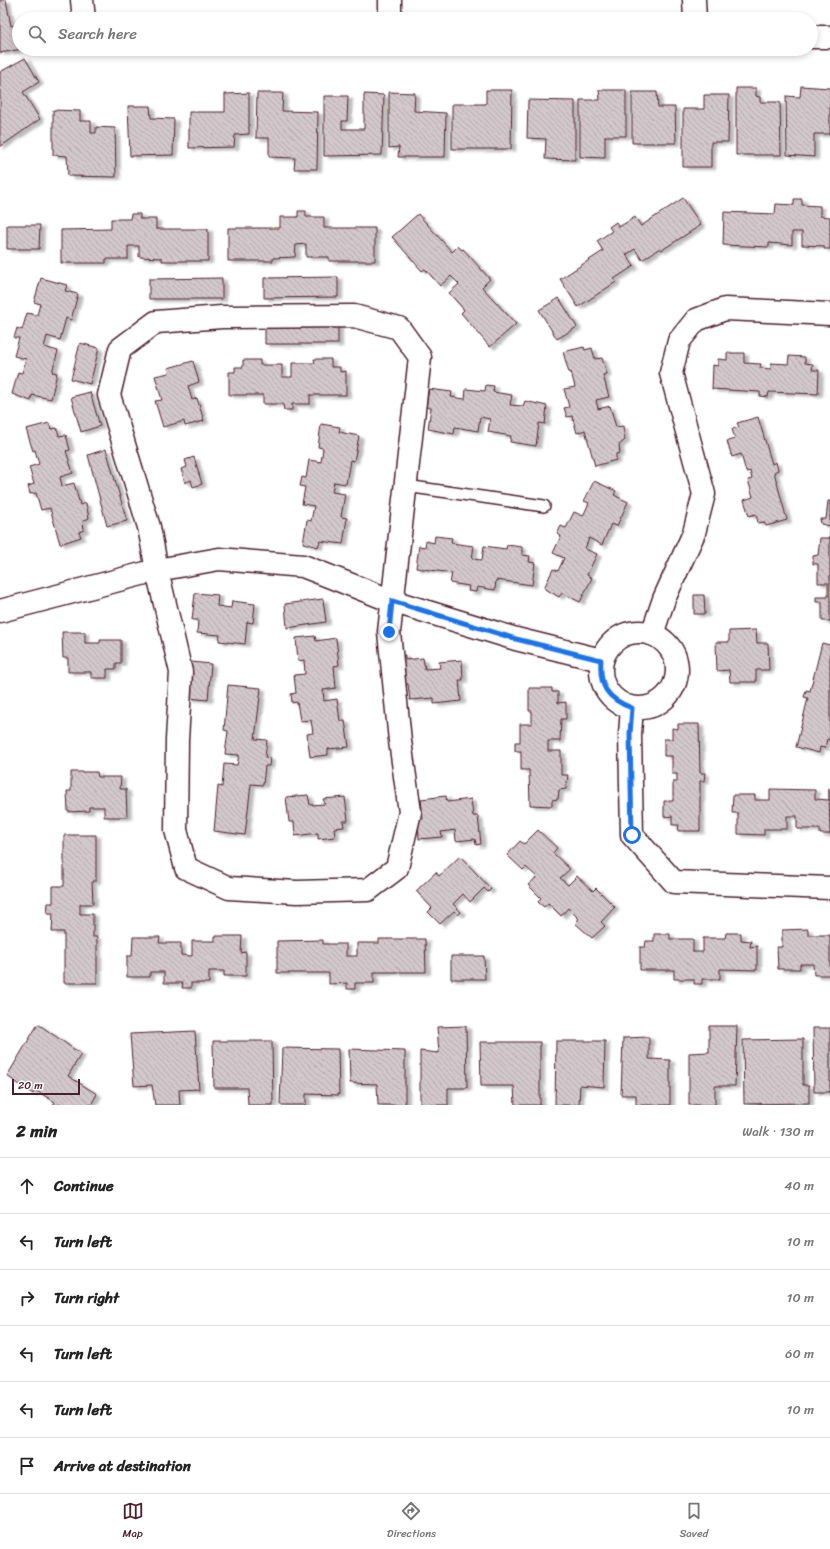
<!DOCTYPE html>
<meta charset="utf-8">
<style>
:root{--surface:#fff;--page:#f6f6f6;--text:#222;--muted:#767676;--line:#e0e0e0;--accent:#4a1f2b}
body{margin:0;font-family:Sriracha,sans-serif;background:var(--page);color:var(--text)}
.scale{position:absolute;left:12px;bottom:10px;width:68px;box-sizing:border-box;padding-left:4px;border:2px solid #4a1f2b;border-top:0;font-size:11px;line-height:14px;white-space:nowrap;color:#4a1f2b;-webkit-text-stroke:3px #fff;paint-order:stroke}
.stop{position:absolute;width:12px;height:12px;margin:-9px;border:3px solid #1a73e8;border-radius:50%;background:#fff}
.stop.end{background:#1a73e8;border-color:#fff;box-shadow:0 1px 4px #0008}
.list{margin:0;padding:0;list-style:none}
h2{display:flex;justify-content:space-between;align-items:center;height:52px;margin:0;padding:0 16px;font-size:17px}
h2 small{font-size:13px;font-weight:400;color:var(--muted)}
.list li{display:grid;grid-template-columns:26px 1fr auto;gap:12px;align-items:center;box-sizing:border-box;height:56px;padding:0 16px;border-top:1px solid var(--line)}
.list b{display:block;font-size:15px;white-space:nowrap}
.list em{font-size:13px;font-style:normal;color:var(--muted)}
.icon{flex:none;width:22px;height:22px;fill:none;stroke:currentColor;stroke-width:2;stroke-linecap:round;stroke-linejoin:round}
.map{position:relative;flex:none;width:830px;height:1105px;overflow:hidden}
.search{position:absolute;background:var(--surface);box-shadow:0 2px 6px #0003;left:12px;right:12px;top:12px;height:44px;display:flex;align-items:center;gap:10px;box-sizing:border-box;padding:0 14px;border-radius:22px;color:var(--muted);font-size:15px}
.sheet{height:388px;background:var(--surface)}
nav{display:flex;justify-content:space-around;align-items:center;box-sizing:border-box;height:56px;border-top:1px solid var(--line);background:var(--surface);font-size:11px;color:var(--muted)}
nav a{display:grid;justify-items:center;gap:2px}
nav .on{color:var(--accent)}
.map>svg:first-child{display:block}
.building{fill:url(#building-back-hatch);stroke:#4a1f2b;filter:url(#shadow)}
.lines{fill:none;stroke-linecap:round;stroke-linejoin:round}
.lane-casing{stroke:#4a1f2b;stroke-width:14}
.street-casing{stroke:#4a1f2b;stroke-width:25}
.lane{stroke:#fff;stroke-width:11}
.street{stroke:#fff;stroke-width:22}
.route{stroke:#1a73e8;stroke-width:5}
</style>
<div class="map">
<svg width="830" height="1105" viewBox="0 0 830 1105">
<defs>
<pattern id="building-back-hatch" width="6" height="6" patternUnits="userSpaceOnUse"><rect width="6" height="6" fill="#d2c7cb"/><path d="M-1 5l2 2M0 0l6 6M5-1l2 2" fill="none" stroke="#b6aaae"/></pattern>
<filter id="shadow"><feDropShadow dx="4.5" dy="2.5" stdDeviation="1" flood-color="#0004"/></filter>
</defs>
<rect width="100%" height="100%" fill="#fff"/>
<filter id="ink" filterUnits="userSpaceOnUse"><feTurbulence type="fractalNoise" baseFrequency=".025" numOctaves="2"/><feDisplacementMap in="SourceGraphic" scale="8" xChannelSelector="R" yChannelSelector="G"/><feConvolveMatrix kernelMatrix="1 2 1 2 8 2 1 2 1" color-interpolation-filters="sRGB"/></filter>
<g filter="url(#ink)">
<!-- building -->
<g class="building">
<path d="M0,0H6L11,26L19,24V49H22L0,53Z"/>
<path d="M25,58L39,82L23,92L40,119L0,147V72Z"/>
<path d="M801,86L830,88V134H814V157L787,155L786,96L800,97Z"/>
<path d="M736,88H756V96L760,97V102H780L781,155H736Z"/>
<path d="M486,90H512L511,149H452V104H486Z"/>
<path d="M599,90H626V136H605V158L580,157V100H600Z"/>
<path d="M389,92L415,93L414,111L446,113L445,157H398L399,147L389,148Z"/>
<path d="M632,92H657L658,107H675L676,143H632Z"/>
<path d="M249,93V134L235,135L234,147L189,148V112H225V94Z"/>
<path d="M257,93H283L282,111L318,112L317,169H294L295,158L269,157V138H256Z"/>
<path d="M364,94L384,95L382,155L324,156V96H348L347,121H342V129H364Z"/>
<path d="M704,95H729L728,142H711V167H683V109H704Z"/>
<path d="M528,100L575,101V160L545,159L546,139L527,138Z"/>
<path d="M128,106H150L151,118L174,119L173,155L130,156Z"/>
<path d="M53,110L80,111V121H91V133H96V127L115,128L116,177L68,176L67,156L53,155Z"/>
<path d="M683,198L701,225L662,250L660,248L642,260L635,249L626,255L634,266L614,279L616,282L578,307L560,279L603,251L597,241L612,231L609,227L616,222L619,227L635,217L641,226Z"/>
<path d="M794,199H802V205L820,206V216L830,217V249H824V246L802,245V232H792V245L769,243V247L723,245L724,212L775,214L776,204L794,205Z"/>
<path d="M298,211H306V217H324V228H375V261H329V257H306V244L296,245L295,257L273,258V261H228V228H280V217H298Z"/>
<path d="M131,214H140V219H156V229H208V261H162V258L139,257V246H128V259H106V263H61V230L111,229V219H130Z"/>
<path d="M418,214L452,252L458,246L462,250L463,249L490,279L482,287L516,324L490,347L461,313L464,310L449,293L459,284L451,276L440,286L425,269L422,271L392,237Z"/>
<path d="M7,225H40L39,249H7Z"/>
<path d="M338,277V297L264,298V278Z"/>
<path d="M41,278L67,285L65,291L78,294L71,320L66,318L60,340L47,336L44,347L58,351L52,372L57,373L51,399L32,395L31,401L12,394L18,372L22,373L26,359L14,356L19,338H14L17,328L22,330L27,313L37,315L40,304L34,302Z"/>
<path d="M222,278V299H149V279Z"/>
<path d="M559,298L577,327L557,339L539,310Z"/>
<path d="M338,324V344H265V325Z"/>
<path d="M80,343L99,348L90,384L71,379Z"/>
<path d="M584,347L585,350L592,348L595,359L602,358L607,374L603,375L609,397L596,400L598,409L610,406L616,427L623,426L625,440L619,445L620,453L616,454V460L595,466L585,430L577,433L572,416L567,417L564,408L569,407L564,389L575,387L571,372L569,373L563,352Z"/>
<path d="M727,353H744V363L761,364L760,368L771,369V363L788,364L789,356L805,357V363L813,364L812,370H819L818,394L769,392L768,397L760,396V392L712,389L713,365L718,366V359L727,360Z"/>
<path d="M314,359H331V367H340V372L346,371V395H310V404H292V410H284L283,404H263V395H229V372H235V367H243V360H260V365H282V377H292V363H315Z"/>
<path d="M193,361L199,382L188,386L192,400L197,398L204,421L185,426L184,421L163,427L155,401L162,400L155,376L169,373L168,368Z"/>
<path d="M486,385L494,386L493,392L512,395L510,405L523,406L525,401L547,406L545,424L539,423L536,446L510,442L511,436L488,432L490,419L480,417L478,431L455,427L454,434L428,429L431,408L426,407L429,389L452,392L451,397L465,399L466,389L485,391Z"/>
<path d="M90,392L100,426L81,432L71,397Z"/>
<path d="M758,417L772,464L776,462L778,470L774,472L787,520L766,526L764,522L758,523L756,514L749,516L744,500L753,497L748,480L752,479L750,471L746,472L741,454L732,457L727,441L735,439L732,429L739,427L737,423Z"/>
<path d="M49,423L51,429L57,428L59,436L66,435L70,450L66,451L73,473L60,477L62,486L74,483L80,505L86,503L89,518L83,521L84,530L79,532L81,537L60,544L50,508L41,510L36,493L30,494L28,486L34,484L29,467L39,464L35,450L33,451L26,429Z"/>
<path d="M321,424L340,427L339,432L359,436L354,461L350,460L346,484L334,482L332,492L345,494L341,517L347,518L343,544L320,541L318,547L303,543L307,520L311,521L314,506L302,504L305,487L300,486L302,477L306,478L309,460L321,462L323,448L318,447Z"/>
<path d="M106,449L127,521L107,526L88,455Z"/>
<path d="M194,457L202,484L193,487L191,480L185,483L181,469L187,467L185,460Z"/>
<path d="M594,481L616,491L614,495L628,502L617,526L611,524L602,545L589,538L585,549L597,554L587,575L592,578L580,602L562,593L559,597L544,588L553,569L558,571L564,558L553,553L561,536L557,534L561,526L566,528L574,512L583,516L589,503L584,501Z"/>
<path d="M828,501H830V526L821,524L820,519H826Z"/>
<path d="M830,531V621H822V602H816V597H828V583H818V564H813V556L818,555L820,538H830Z"/>
<path d="M435,536L452,538L451,543L474,546L472,559L482,560L484,546L506,549L507,545L522,547V555L530,556L529,562L535,563L532,585L496,580L495,590L477,587L476,592L468,591L469,586L450,583L452,573L416,568L419,546L425,547L426,541L434,543Z"/>
<path d="M195,593L218,595L217,606L231,608L232,601L255,604L253,623L247,622L245,644L219,641L220,635L197,633L198,620H192Z"/>
<path d="M694,595H704L705,614H694Z"/>
<path d="M323,599L326,622L287,628L285,604Z"/>
<path d="M756,630L757,643H768L769,670H756V682H730L729,670L717,671L716,642H729V631Z"/>
<path d="M62,632H85V643H100V640H121V663H116V669H107V678H91V672H68V658H63Z"/>
<path d="M315,636L316,641L336,638L339,665L334,666L336,688L323,690L324,701L337,699L340,721H345L349,747L328,749V755L310,757L307,734L313,733L311,720L300,721L297,702L292,703L291,694L296,693L294,675L305,674L304,660L298,661L296,638Z"/>
<path d="M822,643L830,645V740L827,739L825,748L820,747L819,753L796,747L808,698L804,697L806,690L810,691Z"/>
<path d="M401,655H405V660L423,658L425,669L440,668L439,662L462,660L463,680H459L461,701L434,704V698L410,700L408,684H404Z"/>
<path d="M191,662L211,664L208,700L188,698Z"/>
<path d="M228,685L261,688L255,739L267,740L265,757L270,758L269,766H265L263,785L251,784L245,835L214,831L218,786L222,787L224,764L237,765L239,755L225,754L228,731L224,730Z"/>
<path d="M529,688H552V692H558V703L566,702V719H561L560,741H548V751H561V775H568L566,789L559,790L558,799L552,800V806L530,805L529,770H521V751H515V742H520V724H532V711H529Z"/>
<path d="M678,724H699L700,773H705L704,781H700V831H678L679,825H672V816L664,817V801H673V782H677V774H672V756H664V739H672V728L678,729Z"/>
<path d="M71,772H97L98,777H121L120,789H126L127,817H104V807H89V811L68,812L67,791H71Z"/>
<path d="M829,788L830,834H820V829H797V816H787V829H764V835L738,834V813H732L733,795H755V800H770V789L815,790V799L829,800Z"/>
<path d="M308,795L310,805L325,804L323,799L345,797L348,821H343L344,827L334,828L335,837L318,839V833L295,836L294,822H289L286,797Z"/>
<path d="M446,796L447,802L471,799L473,816H478L481,844L476,845L475,839L456,841L455,830L441,832L442,837L419,839L418,819H423L421,799Z"/>
<path d="M538,830L557,848L553,853L570,869L560,878L568,885L577,876L593,891L596,888L615,907L601,922L605,926L592,938L575,923L579,919L568,908L561,916L548,903L544,907L538,902L541,898L528,885L537,877L526,867L523,870L507,855L520,841L524,844Z"/>
<path d="M64,835H96V881H92L93,904H80V914H93V937H97V983H64V932H52L53,913H47L48,903H53V886H64Z"/>
<path d="M460,856L491,889L488,892L484,888L470,902L463,894L453,904L461,912L458,915L454,911L440,924L428,912L432,908L416,891L436,872L439,876Z"/>
<path d="M808,929V935H830V975H814L813,964H800V969H778L777,947H782V930Z"/>
<path d="M726,933H741V940L751,941L750,947L757,946V970L720,969V979H702V984H694V979H674V970H640V947H645L646,941H654V934H670V939H693V952H703V938H725Z"/>
<path d="M215,936H242L241,953L246,952V976H224V971H209V983H191V988H182L183,983H164V972H150V977H127V956H132L133,937H160L159,943H181V955L192,956V941H215Z"/>
<path d="M379,939H425L426,972H374V983H355V989H347V983L329,984V973H277V941L323,940V944H346V956H357V943H379Z"/>
<path d="M451,956H484L485,979H451Z"/>
<path d="M38,1024L81,1054L68,1076L97,1094L91,1105H53L55,1102L35,1090L33,1094L7,1076Z"/>
<path d="M466,1026L467,1088H448V1105H420V1051L439,1053L437,1027Z"/>
<path d="M709,1026H737L735,1086H715V1105H689V1053L709,1052Z"/>
<path d="M813,1028H830V1092H814Z"/>
<path d="M195,1031L199,1089L179,1090L180,1105H155L152,1085L134,1086L130,1034Z"/>
<path d="M649,1037V1059L670,1060V1105H636V1095H621L623,1038Z"/>
<path d="M803,1039V1085H809V1103L744,1104L743,1040Z"/>
<path d="M213,1041H272L273,1105H248L247,1088H214Z"/>
<path d="M556,1041H605L604,1087L580,1085L579,1105H555Z"/>
<path d="M480,1042H540V1105H515L514,1086H481Z"/>
<path d="M282,1048L338,1049L339,1095L306,1094V1105H280Z"/>
<path d="M349,1049L405,1051V1105H378L377,1084L350,1083Z"/>
</g>
<g class="lines">
<defs>
<path id="lane" d="M406,486L544,506"/>
<g id="street">
<path d="M82,0L84,19"/>
<path d="M694,0L695,19"/>
<path d="M390,19V0"/>
<path d="M811,37H830"/>
<path d="M354,316L399,328L420,357L389,632L400,741L410,812L397,868L368,890L297,892L229,888L186,868L176,830L177,740L181,672L157,570L149,527L109,395L120,349L156,322L222,317Z"/>
<path d="M0,611L157,570L219,559L303,566L392,601L516,639L601,660"/>
<circle cx="639" cy="670" r="38"/>
<path d="M652,634L664,599L694,533L704,494L671,373L679,341L696,320L725,309L830,314"/>
<path d="M632,708L630,734L632,835L674,882L830,888"/>
</g>
</defs>
<!-- lane casing -->
<use href="#lane" class="lane-casing"/>
<!-- street casing -->
<use href="#street" class="street-casing"/>
<!-- lane -->
<use href="#lane" class="lane"/>
<!-- street -->
<use href="#street" class="street"/>
</g>
</g>
<g class="lines" filter="url(#ink)">
<!-- route -->
<path class="route" d="M389,632L392,601L516,639L601,660C599,686 607,699 632,708L630,734L632,835"/>
</g>
</svg>
<div class="scale">20 m</div>
<div class="stop" style="left:632px;top:835px"></div>
<div class="stop end" style="left:389px;top:632px"></div>
<div class="search"><svg class="icon" aria-label="search" viewBox="0 0 24 24"><circle cx="10" cy="10" r="6"/><path d="M15 15l6 6"/></svg>Search here</div>
</div>
<section class="sheet">
<h2>2 min<small>Walk · 130 m</small></h2>
<ul class="list">
<li><svg class="icon" aria-label="ahead" viewBox="0 0 24 24"><path d="M12 20V5M6 11l6-6 6 6"/></svg><div><b>Continue</b></div><em>40 m</em></li>
<li><svg class="icon" aria-label="left" viewBox="0 0 24 24"><path d="M17 20v-9H6M10 6l-5 5 5 5"/></svg><div><b>Turn left</b></div><em>10 m</em></li>
<li><svg class="icon" aria-label="right" viewBox="0 0 24 24"><path d="M7 20v-9h11M14 6l5 5-5 5"/></svg><div><b>Turn right</b></div><em>10 m</em></li>
<li><svg class="icon" aria-label="left" viewBox="0 0 24 24"><path d="M17 20v-9H6M10 6l-5 5 5 5"/></svg><div><b>Turn left</b></div><em>60 m</em></li>
<li><svg class="icon" aria-label="left" viewBox="0 0 24 24"><path d="M17 20v-9H6M10 6l-5 5 5 5"/></svg><div><b>Turn left</b></div><em>10 m</em></li>
<li><svg class="icon" aria-label="arrive" viewBox="0 0 24 24"><path d="M6 21V4h12l-3 4 3 4H6"/></svg><div><b>Arrive at destination</b></div></li>
</ul>
</section>
<nav>
<a class="on"><svg class="icon" aria-label="map" viewBox="0 0 24 24"><path d="M3 6l6-2 6 2 6-2v14l-6 2-6-2-6 2zM9 4v14M15 6v14"/></svg>Map</a>
<a><svg class="icon" aria-label="directions" viewBox="0 0 24 24"><path d="M12 3l9 9-9 9-9-9zM9 14v-3h6M13 9l2 2-2 2"/></svg>Directions</a>
<a><svg class="icon" aria-label="saved" viewBox="0 0 24 24"><path d="M7 4h10v16l-5-4-5 4z"/></svg>Saved</a>
</nav>
